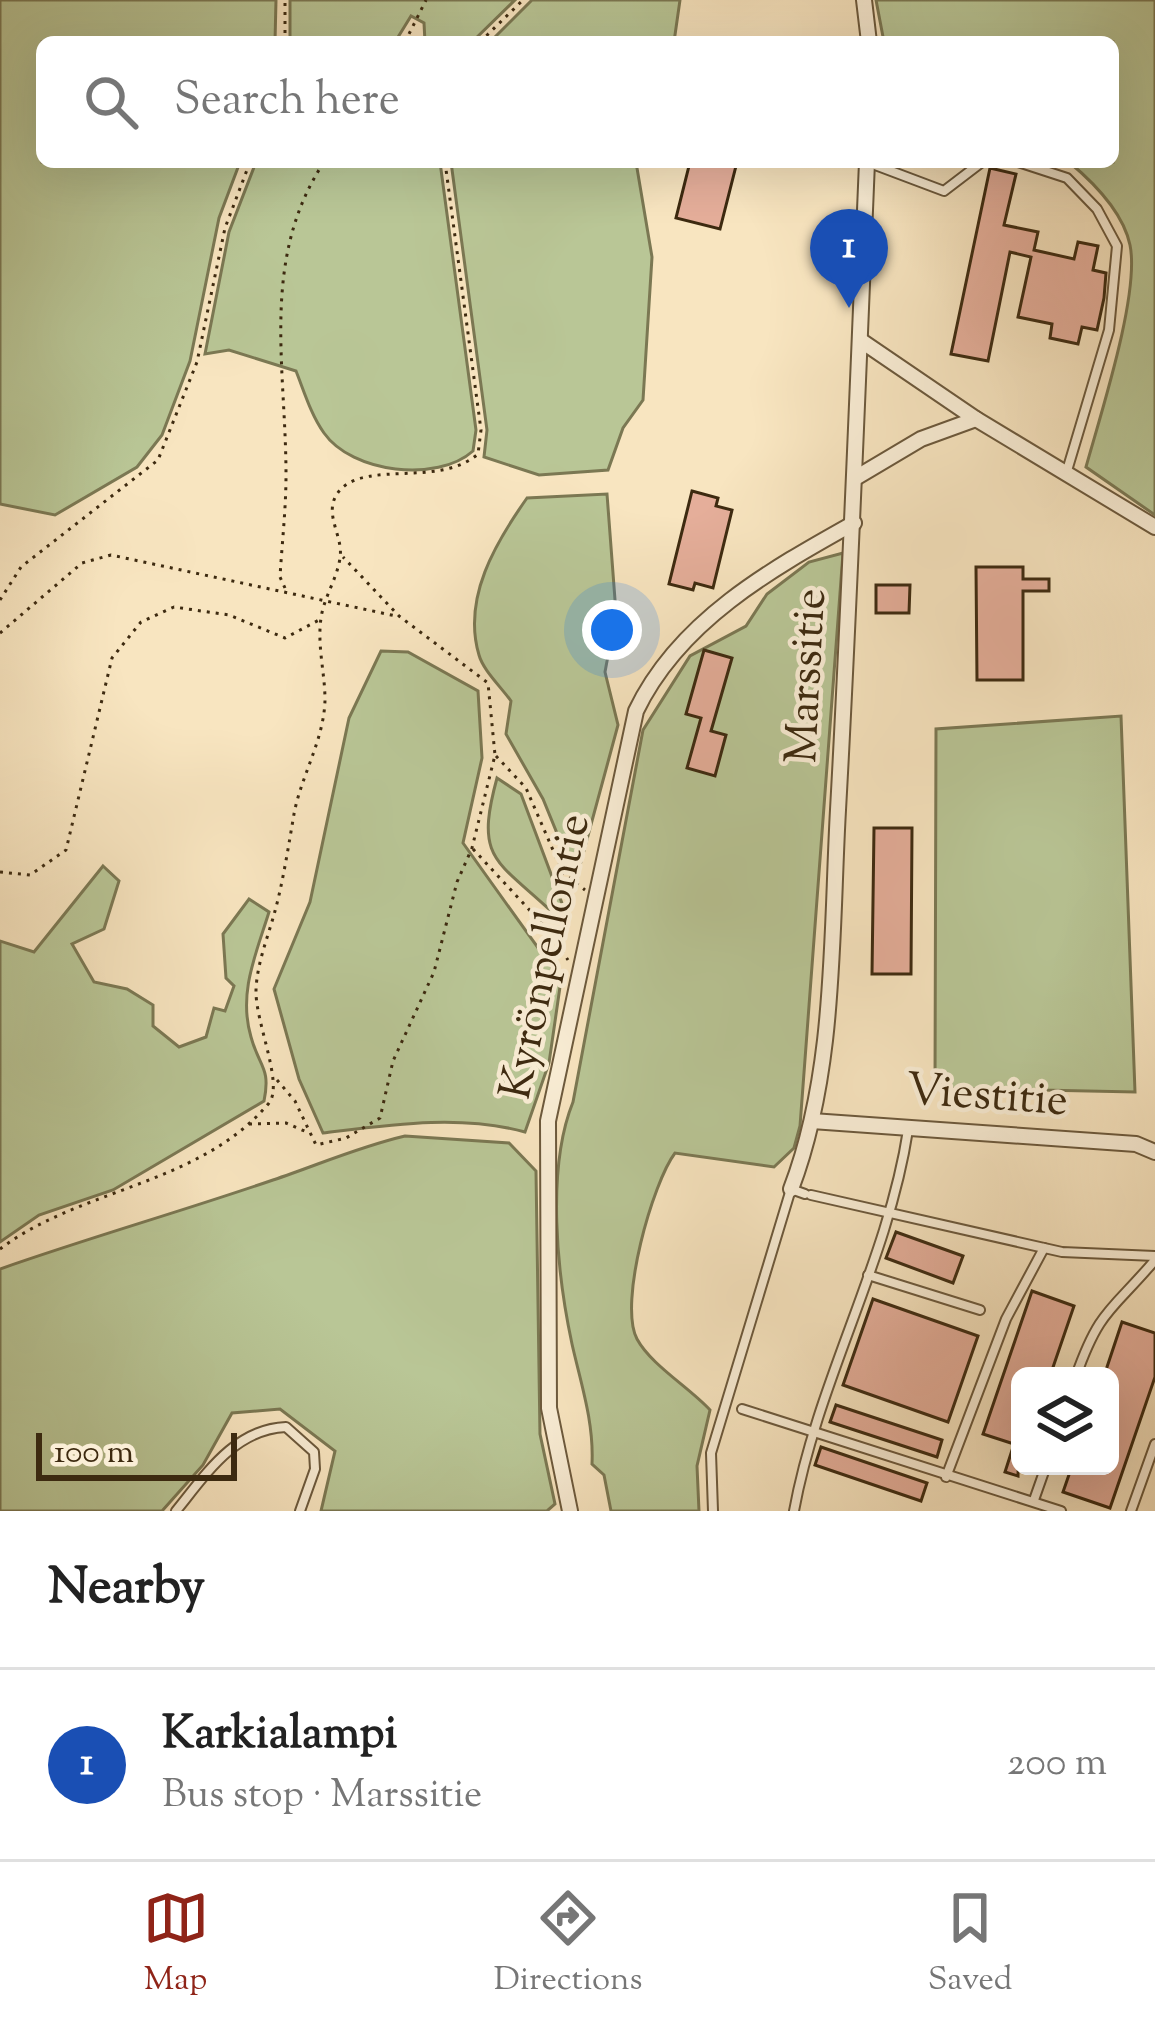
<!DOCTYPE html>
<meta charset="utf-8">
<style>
:root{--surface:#fff;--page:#f2f2f2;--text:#222;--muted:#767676;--line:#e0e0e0;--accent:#8f2418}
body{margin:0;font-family:"Sorts Mill Goudy",serif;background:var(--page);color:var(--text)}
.controls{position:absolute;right:36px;bottom:36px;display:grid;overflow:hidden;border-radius:18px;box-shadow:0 12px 48px #0002}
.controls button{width:108px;height:108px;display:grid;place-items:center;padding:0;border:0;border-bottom:3px solid var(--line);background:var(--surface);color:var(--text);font:60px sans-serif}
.scale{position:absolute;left:36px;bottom:30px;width:201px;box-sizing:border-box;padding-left:12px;border:6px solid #3d2a10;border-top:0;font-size:33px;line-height:42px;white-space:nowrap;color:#3d2a10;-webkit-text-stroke:9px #faeed6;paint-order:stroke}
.you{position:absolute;left:612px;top:630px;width:42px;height:42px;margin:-30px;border:9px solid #fff;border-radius:50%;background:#1a73e8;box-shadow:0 0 0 18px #1a73e833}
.badge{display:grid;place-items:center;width:78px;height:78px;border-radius:50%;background:var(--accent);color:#fff;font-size:39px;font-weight:700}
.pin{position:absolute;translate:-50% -99px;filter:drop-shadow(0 3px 6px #0008)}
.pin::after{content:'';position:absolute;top:63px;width:42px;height:36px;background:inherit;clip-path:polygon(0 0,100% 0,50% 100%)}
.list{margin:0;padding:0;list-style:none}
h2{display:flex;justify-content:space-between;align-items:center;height:156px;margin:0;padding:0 48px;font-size:51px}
h2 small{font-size:39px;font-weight:400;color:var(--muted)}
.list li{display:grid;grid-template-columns:78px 1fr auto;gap:36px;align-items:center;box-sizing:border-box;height:192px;padding:0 48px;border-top:3px solid var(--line)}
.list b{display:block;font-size:45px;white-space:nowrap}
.list p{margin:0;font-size:39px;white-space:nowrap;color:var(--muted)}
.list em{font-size:39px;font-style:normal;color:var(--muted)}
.icon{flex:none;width:66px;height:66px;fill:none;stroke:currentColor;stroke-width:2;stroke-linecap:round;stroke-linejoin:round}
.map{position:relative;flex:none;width:1155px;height:1511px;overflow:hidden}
.search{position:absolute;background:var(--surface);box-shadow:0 12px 48px #0002;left:36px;right:36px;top:36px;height:132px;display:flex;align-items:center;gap:30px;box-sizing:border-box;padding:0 42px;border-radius:18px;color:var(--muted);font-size:45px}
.sheet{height:348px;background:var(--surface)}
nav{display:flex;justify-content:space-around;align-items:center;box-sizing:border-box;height:168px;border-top:3px solid var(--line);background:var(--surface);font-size:33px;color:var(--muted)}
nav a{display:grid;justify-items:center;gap:6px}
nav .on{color:var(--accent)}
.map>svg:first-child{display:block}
.green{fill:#b9c696;stroke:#7b7853;stroke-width:3}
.building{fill:#e5ae9a;stroke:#3d2a10;stroke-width:3}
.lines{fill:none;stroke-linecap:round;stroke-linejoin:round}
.service-casing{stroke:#6c593c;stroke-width:12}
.minor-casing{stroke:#6c593c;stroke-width:18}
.path{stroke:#3d2a10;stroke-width:3;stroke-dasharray:3 6;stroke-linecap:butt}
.service{stroke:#faeed6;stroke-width:8}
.minor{stroke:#faeed6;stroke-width:14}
.labels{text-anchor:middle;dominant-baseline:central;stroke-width:9;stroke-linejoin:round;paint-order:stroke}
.street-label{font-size:45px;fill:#3d2a10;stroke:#faeed6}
</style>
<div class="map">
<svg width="1155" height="1511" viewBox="0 0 1155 1511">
<rect width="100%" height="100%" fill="#f8e5c0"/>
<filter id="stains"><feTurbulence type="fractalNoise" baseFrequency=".00167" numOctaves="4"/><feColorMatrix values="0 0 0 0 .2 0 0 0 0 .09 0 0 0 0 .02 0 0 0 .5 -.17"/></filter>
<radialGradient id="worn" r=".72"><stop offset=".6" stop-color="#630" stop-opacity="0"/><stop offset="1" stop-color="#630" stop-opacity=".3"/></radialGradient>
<!-- green -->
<g class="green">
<path d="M0,0H276L275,42H42V162H240L219,218L190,361L162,435L137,467L55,515L0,504Z"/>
<path d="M290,0H515L472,42H425L424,23L411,16L395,42H290Z"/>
<path d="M532,0H680L674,42H490Z"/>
<path d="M876,0H1155V515L1086,467C1100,416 1140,294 1130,245C1123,212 1093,182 1069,162H1113V42H884Z"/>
<path d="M256,162H440L476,430L473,451C437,483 352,473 324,433C311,415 304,391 296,371L229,350L205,354L229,232Z"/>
<path d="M451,162H633L637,168L652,257L643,400L623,428L608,470L539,475L484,457L487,430Z"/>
<path d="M607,494L616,613L605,672L618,725L579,869L570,865L543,799L506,734L511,701C501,687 483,670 479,655C462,598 496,542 527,498Z"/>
<path d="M843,553L800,1126L794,1148L774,1167L675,1153C653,1182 618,1303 637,1339C651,1365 690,1388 710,1410L697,1466L699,1511H611L604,1475L592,1464C594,1422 581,1384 572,1344C557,1274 546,1169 573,1102L643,730L690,656L746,626L767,594L809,562Z"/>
<path d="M381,651L408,652L478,691L482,758L463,843L561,980L549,1063L525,1132C460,1114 388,1125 323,1133L299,1079L274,989L310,902L349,718Z"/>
<path d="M1121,716L1135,1092L935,1088L936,729Z"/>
<path d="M497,778L521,794L563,906L551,911C495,859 475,859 497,778Z"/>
<path d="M103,866L119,881L104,929L72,944L94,982L127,989L153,1005V1026L179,1047L206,1037L214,1008L225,1011L234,986L226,978L223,934L249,899L269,912C256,954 238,993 251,1037C259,1067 271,1067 264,1101L113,1190L39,1215L0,1242V941L34,952Z"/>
<path d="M405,1136L509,1143L536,1171L540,1434L555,1504L547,1511H321L335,1451L280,1409L232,1413L203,1465L162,1511H0V1269C91,1237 183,1211 273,1180C318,1165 358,1147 405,1136Z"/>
</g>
<!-- building -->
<g class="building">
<path d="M690,162H737L720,229L676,218Z"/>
<path d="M990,168L1016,174L1004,225L1038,232L1034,250L1074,259L1078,242L1098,246L1093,270L1106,273L1104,298L1097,330L1082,327L1078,344L1050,338L1052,324L1018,317L1031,257L1010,252L988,361L951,354Z"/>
<path d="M692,491L718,498L716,506L732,510L713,588L695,583L693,590L669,584Z"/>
<path d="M976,567H1023V579H1049V591H1023V680H977Z"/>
<path d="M876,585H910L909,613H876Z"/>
<path d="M704,650L732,658L711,731L726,735L715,776L687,768L701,718L686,714Z"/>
<path d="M874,828H912L911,974H872Z"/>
<path d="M896,1232L963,1256L953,1283L886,1258Z"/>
<path d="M1032,1291L1074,1306L1050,1376H1020L1018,1476L1005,1472L1014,1444L983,1434Z"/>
<path d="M873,1299L978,1336L948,1422L843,1385Z"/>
<path d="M1122,1322L1155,1333V1377L1110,1508L1063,1492L1072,1466H1110V1376H1104Z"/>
<path d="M836,1405L942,1440L937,1457L830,1422Z"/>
<path d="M821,1447L927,1483L921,1501L815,1465Z"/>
</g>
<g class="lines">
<defs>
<g id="service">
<path d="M867,162L944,191L982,162"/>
<path d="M1018,162L1067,178L1097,209L1117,246L1109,330L1066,474"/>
<path d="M811,1195L1062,1252L1155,1256"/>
<path d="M868,1275L980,1310"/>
<path d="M1076,1376C1100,1308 1112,1311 1155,1260"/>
<path d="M742,1409L1061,1511"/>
<path d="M946,1477L1006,1319L1044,1248"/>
<path d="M1034,1500L1046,1466"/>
<path d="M176,1511C206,1474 235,1429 286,1427L314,1452L315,1469L300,1511"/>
<path d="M713,1511L711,1453L791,1189L805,1194"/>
<path d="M794,1511C818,1380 888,1261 908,1130"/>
<path d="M1131,1511L1155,1444"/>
</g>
<g id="minor">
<path d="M864,0L869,42"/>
<path d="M860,340L976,419L1155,527"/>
<path d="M857,477L921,439L976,419"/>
<path d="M812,1121L1136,1144L1155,1152"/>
<path d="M791,1189C836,1071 831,935 838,810C850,594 858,378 867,162"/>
<path d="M570,1511L549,1408L548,1121L636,711C679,621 770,570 854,523"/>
</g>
</defs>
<!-- service casing -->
<use href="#service" class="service-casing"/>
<!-- minor casing -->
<use href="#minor" class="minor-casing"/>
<!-- path -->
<g class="path">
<path d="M285,42V0"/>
<path d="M405,42L426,0"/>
<path d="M480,42L523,0"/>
<path d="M285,588L280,577C282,543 286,509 286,475C286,366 260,259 324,162"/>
<path d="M0,600L21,567L158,460L197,362L225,228L250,162"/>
<path d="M0,633L82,563L111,555L396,616"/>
<path d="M496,756L526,788L563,873L585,890"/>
<path d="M473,849L548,930L568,960"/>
<path d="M0,872L30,875L66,850L112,658L141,622L174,607L229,615L285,638L319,620"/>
<path d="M277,1080L295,1101L316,1145L346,1138L380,1118L393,1061L434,972L457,882L472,848L495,755L488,683L399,616L343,557"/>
<path d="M249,1124L286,1123L309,1133"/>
<path d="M0,1249C80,1188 201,1185 269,1103C284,1084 255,1022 256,990C257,963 268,937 275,911C283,882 289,843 294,814C301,776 324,740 325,700C325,673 317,646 321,618C324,597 337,579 340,558C344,535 320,511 341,489C369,461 440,487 478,454L481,430L445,162"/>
</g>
<!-- service -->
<use href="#service" class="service"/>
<!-- minor -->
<use href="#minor" class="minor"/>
</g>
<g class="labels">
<!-- street labels -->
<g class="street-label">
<text transform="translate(809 676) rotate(-87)">Marssitie</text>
<text transform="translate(548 957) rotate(-78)">Kyrönpellontie</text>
<text transform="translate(987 1098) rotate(4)">Viestitie</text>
</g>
</g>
<rect width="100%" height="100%" filter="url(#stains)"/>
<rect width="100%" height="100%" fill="url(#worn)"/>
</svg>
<div class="controls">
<button><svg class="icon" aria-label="layers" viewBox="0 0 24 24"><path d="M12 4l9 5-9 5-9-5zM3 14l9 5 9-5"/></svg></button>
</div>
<div class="scale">100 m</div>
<div class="you"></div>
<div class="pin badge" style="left:849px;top:308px;background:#1a4fb4">1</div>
<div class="search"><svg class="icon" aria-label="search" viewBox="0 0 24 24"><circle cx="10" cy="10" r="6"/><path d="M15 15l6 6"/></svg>Search here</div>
</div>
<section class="sheet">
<h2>Nearby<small></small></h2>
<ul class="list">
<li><span class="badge" style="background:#1a4fb4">1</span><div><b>Karkialampi</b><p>Bus stop · Marssitie</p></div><em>200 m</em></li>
</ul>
</section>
<nav>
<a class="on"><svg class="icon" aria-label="map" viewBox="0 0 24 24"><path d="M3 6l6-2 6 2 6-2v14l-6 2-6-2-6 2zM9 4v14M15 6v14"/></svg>Map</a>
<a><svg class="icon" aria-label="directions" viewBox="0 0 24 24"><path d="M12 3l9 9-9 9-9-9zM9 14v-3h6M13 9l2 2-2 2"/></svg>Directions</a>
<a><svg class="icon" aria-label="saved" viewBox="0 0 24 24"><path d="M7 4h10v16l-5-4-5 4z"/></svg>Saved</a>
</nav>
